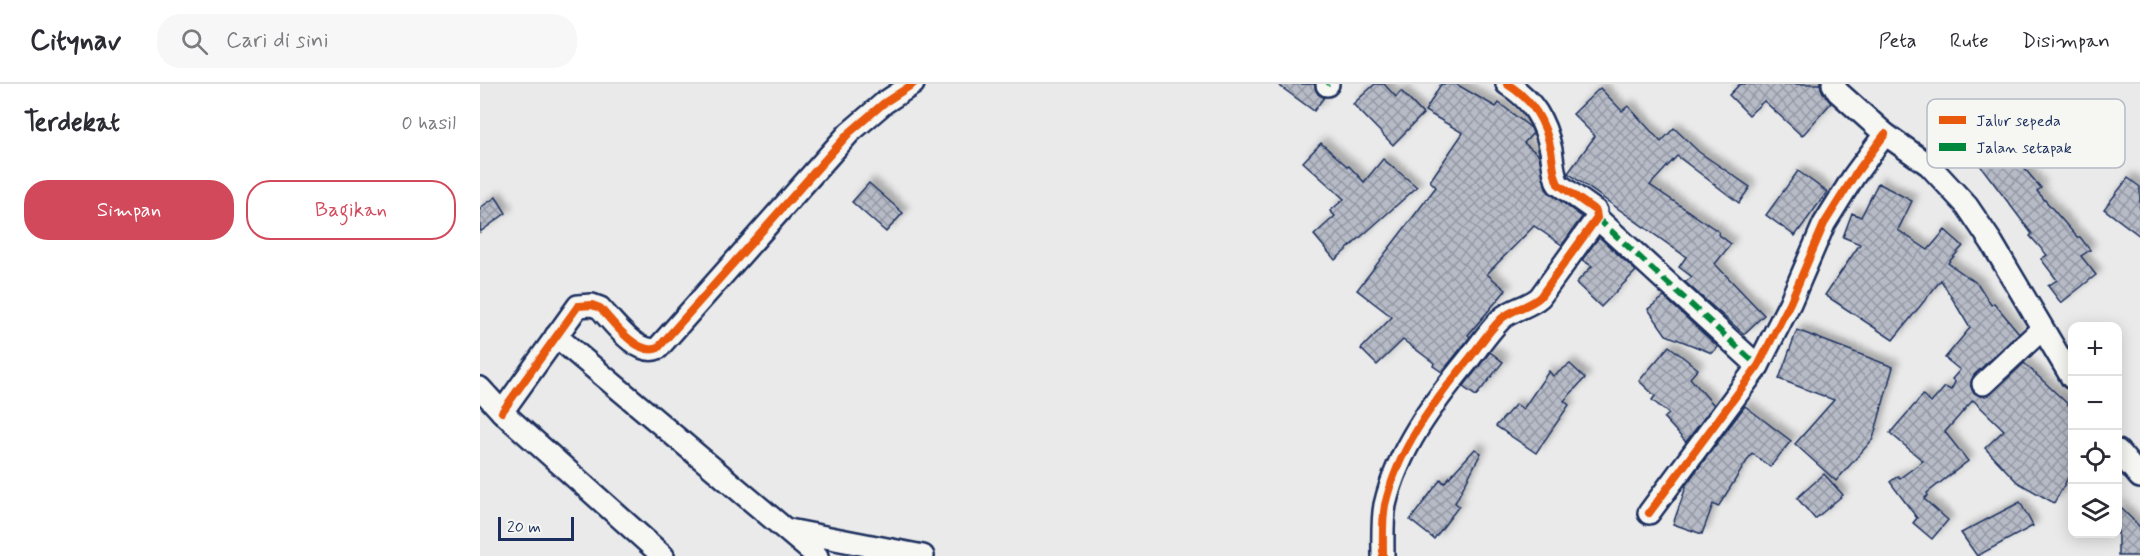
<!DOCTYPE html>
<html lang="id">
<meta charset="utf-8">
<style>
:root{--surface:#fff;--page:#f7f7f7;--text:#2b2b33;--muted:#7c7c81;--line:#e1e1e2;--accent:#d1495b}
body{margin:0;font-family:Mynerve,sans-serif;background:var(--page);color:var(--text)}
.controls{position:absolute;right:18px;bottom:18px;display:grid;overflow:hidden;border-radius:12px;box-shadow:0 3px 15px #0003}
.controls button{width:54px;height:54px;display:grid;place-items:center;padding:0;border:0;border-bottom:2px solid var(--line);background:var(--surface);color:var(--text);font:30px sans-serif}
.scale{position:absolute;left:18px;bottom:15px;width:76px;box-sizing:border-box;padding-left:6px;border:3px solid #1b2f5e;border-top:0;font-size:16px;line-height:21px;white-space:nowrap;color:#1b2f5e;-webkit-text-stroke:4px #f6f6f2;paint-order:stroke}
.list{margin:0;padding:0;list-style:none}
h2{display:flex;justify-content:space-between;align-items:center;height:78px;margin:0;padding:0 24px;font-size:26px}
h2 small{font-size:20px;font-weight:400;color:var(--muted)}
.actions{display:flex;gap:12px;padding:18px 24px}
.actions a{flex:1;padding:14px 0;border:2px solid var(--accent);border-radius:24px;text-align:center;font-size:21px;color:var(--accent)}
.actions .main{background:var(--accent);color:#fff}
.icon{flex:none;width:33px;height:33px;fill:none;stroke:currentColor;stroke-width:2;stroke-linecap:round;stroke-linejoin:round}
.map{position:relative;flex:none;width:1660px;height:472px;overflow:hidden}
header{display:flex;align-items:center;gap:36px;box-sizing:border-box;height:84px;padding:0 30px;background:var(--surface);border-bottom:2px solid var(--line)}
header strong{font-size:28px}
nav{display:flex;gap:33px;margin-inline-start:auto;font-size:21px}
.search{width:420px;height:54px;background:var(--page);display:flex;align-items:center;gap:15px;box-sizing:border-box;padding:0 21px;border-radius:24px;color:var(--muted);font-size:22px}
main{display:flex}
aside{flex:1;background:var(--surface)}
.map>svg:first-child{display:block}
.building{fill:url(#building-cross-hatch);stroke:#1b2f5e;stroke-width:1.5;filter:url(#shadow)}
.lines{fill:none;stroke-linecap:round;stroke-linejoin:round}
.minor-casing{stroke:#1b2f5e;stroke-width:26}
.minor{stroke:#f6f6f2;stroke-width:21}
.quiet{stroke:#00873e;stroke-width:6;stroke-dasharray:12 6;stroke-linecap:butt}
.cycleway-casing{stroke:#f6f6f2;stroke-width:11}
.cycleway{stroke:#e8590c;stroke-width:8}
.key{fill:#f6f6f2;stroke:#b4bac6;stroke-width:1.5}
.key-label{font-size:16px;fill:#1b2f5e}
</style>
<header>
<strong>Citynav</strong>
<div class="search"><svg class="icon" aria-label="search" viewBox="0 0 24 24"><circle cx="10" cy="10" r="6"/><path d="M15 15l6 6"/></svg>Cari di sini</div>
<nav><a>Peta</a><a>Rute</a><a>Disimpan</a></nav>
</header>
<main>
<aside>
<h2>Terdekat<small>0 hasil</small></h2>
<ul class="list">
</ul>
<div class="actions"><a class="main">Simpan</a><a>Bagikan</a></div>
</aside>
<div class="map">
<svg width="1660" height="472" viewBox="0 0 1660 472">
<defs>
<pattern id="building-cross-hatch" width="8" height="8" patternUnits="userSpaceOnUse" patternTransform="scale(1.5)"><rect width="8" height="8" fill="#b6bbc6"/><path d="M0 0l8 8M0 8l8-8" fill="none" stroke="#9398a4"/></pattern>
<filter id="shadow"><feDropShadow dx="5.5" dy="-5.5" stdDeviation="3" flood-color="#0004"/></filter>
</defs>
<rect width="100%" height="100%" fill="#e9eae9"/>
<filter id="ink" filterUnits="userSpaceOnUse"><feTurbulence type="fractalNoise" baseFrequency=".0167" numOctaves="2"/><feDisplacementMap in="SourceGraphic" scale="12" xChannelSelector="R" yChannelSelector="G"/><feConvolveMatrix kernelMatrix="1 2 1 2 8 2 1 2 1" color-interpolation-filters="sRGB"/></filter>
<g filter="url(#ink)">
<!-- building -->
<g class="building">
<path d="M797,0H835L838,10L844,13L834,27Z"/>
<path d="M895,0H904L916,13L921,7L943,30L913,61L873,20Z"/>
<path d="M961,0H976L1016,23L1019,19L1051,44L1053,49L1044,59L1059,71L1066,105L1071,110L1102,133L1082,161L1054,142L1007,190L1026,206L988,251L990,253L962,288L953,282L954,279L923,256L897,281L881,265L912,233L877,206L956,103L950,97L983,49L945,27Z"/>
<path d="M1260,0H1340L1342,7L1351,19L1322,52L1284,17L1269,31L1249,11Z"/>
<path d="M1120,4L1142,27L1148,22L1181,58L1194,44L1219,68L1270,103L1259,119L1197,72L1170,101L1239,148L1238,150L1251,160L1235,180L1284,231L1264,250L1205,198L1212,193L1199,183L1206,173L1088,89L1115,52L1093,30Z"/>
<path d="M1514,49L1561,104L1557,107L1597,153H1600L1610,166L1601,172L1616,191L1581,219L1568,202L1577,196L1561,175L1567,171L1550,152L1552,150L1490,68Z"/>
<path d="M841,59L868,83L869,82L884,98L903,75L937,103L855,176L834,151L855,132L850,127L864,115L823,78Z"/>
<path d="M1318,87L1347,108L1315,152L1286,131Z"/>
<path d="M1648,94L1660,103V152L1624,125Z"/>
<path d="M389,99L423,129L406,148L372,118Z"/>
<path d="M1398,99L1432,117L1418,146L1448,166L1465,146L1483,162L1468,179L1498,200L1511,221L1514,219L1539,249L1494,291L1491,302L1493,308L1500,312L1511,310L1544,279L1593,325V385L1574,419L1537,398L1505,364L1524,346L1493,316L1465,348L1488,377L1447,409L1448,411L1444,415L1468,436L1452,455L1433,439L1437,434L1410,398L1418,392L1420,394L1443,377L1410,349L1443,311L1451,319L1465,303L1471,306L1475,298L1472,295L1480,286L1465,274L1490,244L1461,196L1413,256L1345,211L1380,160L1363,153L1372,129L1381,133Z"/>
<path d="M16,113L26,129L0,148V124Z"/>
<path d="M1119,153L1156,187L1121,223L1096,199L1112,182L1102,176Z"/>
<path d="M1184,213L1238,263L1232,269L1186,251L1168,225Z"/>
<path d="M1317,246L1413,283L1393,355L1356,397L1315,360L1354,316L1299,295Z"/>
<path d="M1189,262L1218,285L1210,294L1234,321L1206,358L1184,334L1189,330L1172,316L1175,312L1159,297Z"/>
<path d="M1010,268L1023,278L996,312L983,303Z"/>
<path d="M1090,280L1105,294L1084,317L1089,321L1056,369L1016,342L1036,320L1043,325L1069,287L1073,292Z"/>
<path d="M1265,322L1311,357L1290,383L1272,369L1238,423L1233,420L1222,450L1193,440L1206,403L1205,402Z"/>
<path d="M995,365L1001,369L975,419L979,422L954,455L930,436L961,395L964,399Z"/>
<path d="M1344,390L1363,411L1335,435L1317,414Z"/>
<path d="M1540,418L1553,442L1497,472L1481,449Z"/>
<path d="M1638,421L1660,443V472H1638Z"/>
</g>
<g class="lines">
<defs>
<g id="minor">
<path d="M1353,0L1358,8L1405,50L1449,81L1487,122L1512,159L1592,294"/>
<path d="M847,1L848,0"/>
<path d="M1117,134L1278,282"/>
<path d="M76,252L337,472"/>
<path d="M1503,300L1562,245"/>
<path d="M0,304L22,328L183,472"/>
<path d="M22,328L98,222L112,221L120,224C133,238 158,273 178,264L369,49L404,19L433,0"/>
<path d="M1638,367L1660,393"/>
<path d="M1169,429L1278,282L1310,219L1344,140L1374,92L1405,50"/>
<path d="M309,446L443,472"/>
<path d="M903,472C903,456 902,437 905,421C918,365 953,319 989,275C999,262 1009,247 1021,235C1032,225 1049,223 1060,213L1117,134L1116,127L1078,100C1073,89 1073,77 1071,66C1065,37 1053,16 1027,0"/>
</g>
</defs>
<!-- minor casing -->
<use href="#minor" class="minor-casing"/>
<!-- minor -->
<use href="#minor" class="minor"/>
<!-- quiet -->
<g class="quiet">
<path d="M847,1L848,0"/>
<path d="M1117,134L1278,282"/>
</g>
<defs>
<g id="cycleway">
<path d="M22,328L98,222L112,221L120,224C133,238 158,273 178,264L369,49L404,19L433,0"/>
<path d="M1169,429L1278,282L1310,219L1344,140L1374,92L1405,50"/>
<path d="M903,472C903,456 902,437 905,421C918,365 953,319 989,275C999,262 1009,247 1021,235C1032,225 1049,223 1060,213L1117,134L1116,127L1078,100C1073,89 1073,77 1071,66C1065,37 1053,16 1027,0"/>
</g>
</defs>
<!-- cycleway casing -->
<use href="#cycleway" class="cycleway-casing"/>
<!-- cycleway -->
<use href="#cycleway" class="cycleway"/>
</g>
</g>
<!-- legend -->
<rect x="1447" y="15" width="198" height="69" rx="9" class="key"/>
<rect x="1459" y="32" width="27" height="8" fill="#e8590c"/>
<rect x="1459" y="59" width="27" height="8" fill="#00873e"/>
<g class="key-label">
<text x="1496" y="42">Jalur sepeda</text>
<text x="1496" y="69">Jalan setapak</text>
</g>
</svg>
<div class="controls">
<button>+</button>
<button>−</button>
<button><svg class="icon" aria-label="locate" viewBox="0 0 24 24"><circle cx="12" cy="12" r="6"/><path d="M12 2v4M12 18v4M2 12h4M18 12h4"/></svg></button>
<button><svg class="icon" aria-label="layers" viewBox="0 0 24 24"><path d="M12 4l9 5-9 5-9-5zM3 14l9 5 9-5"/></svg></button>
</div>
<div class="scale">20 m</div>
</div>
</main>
